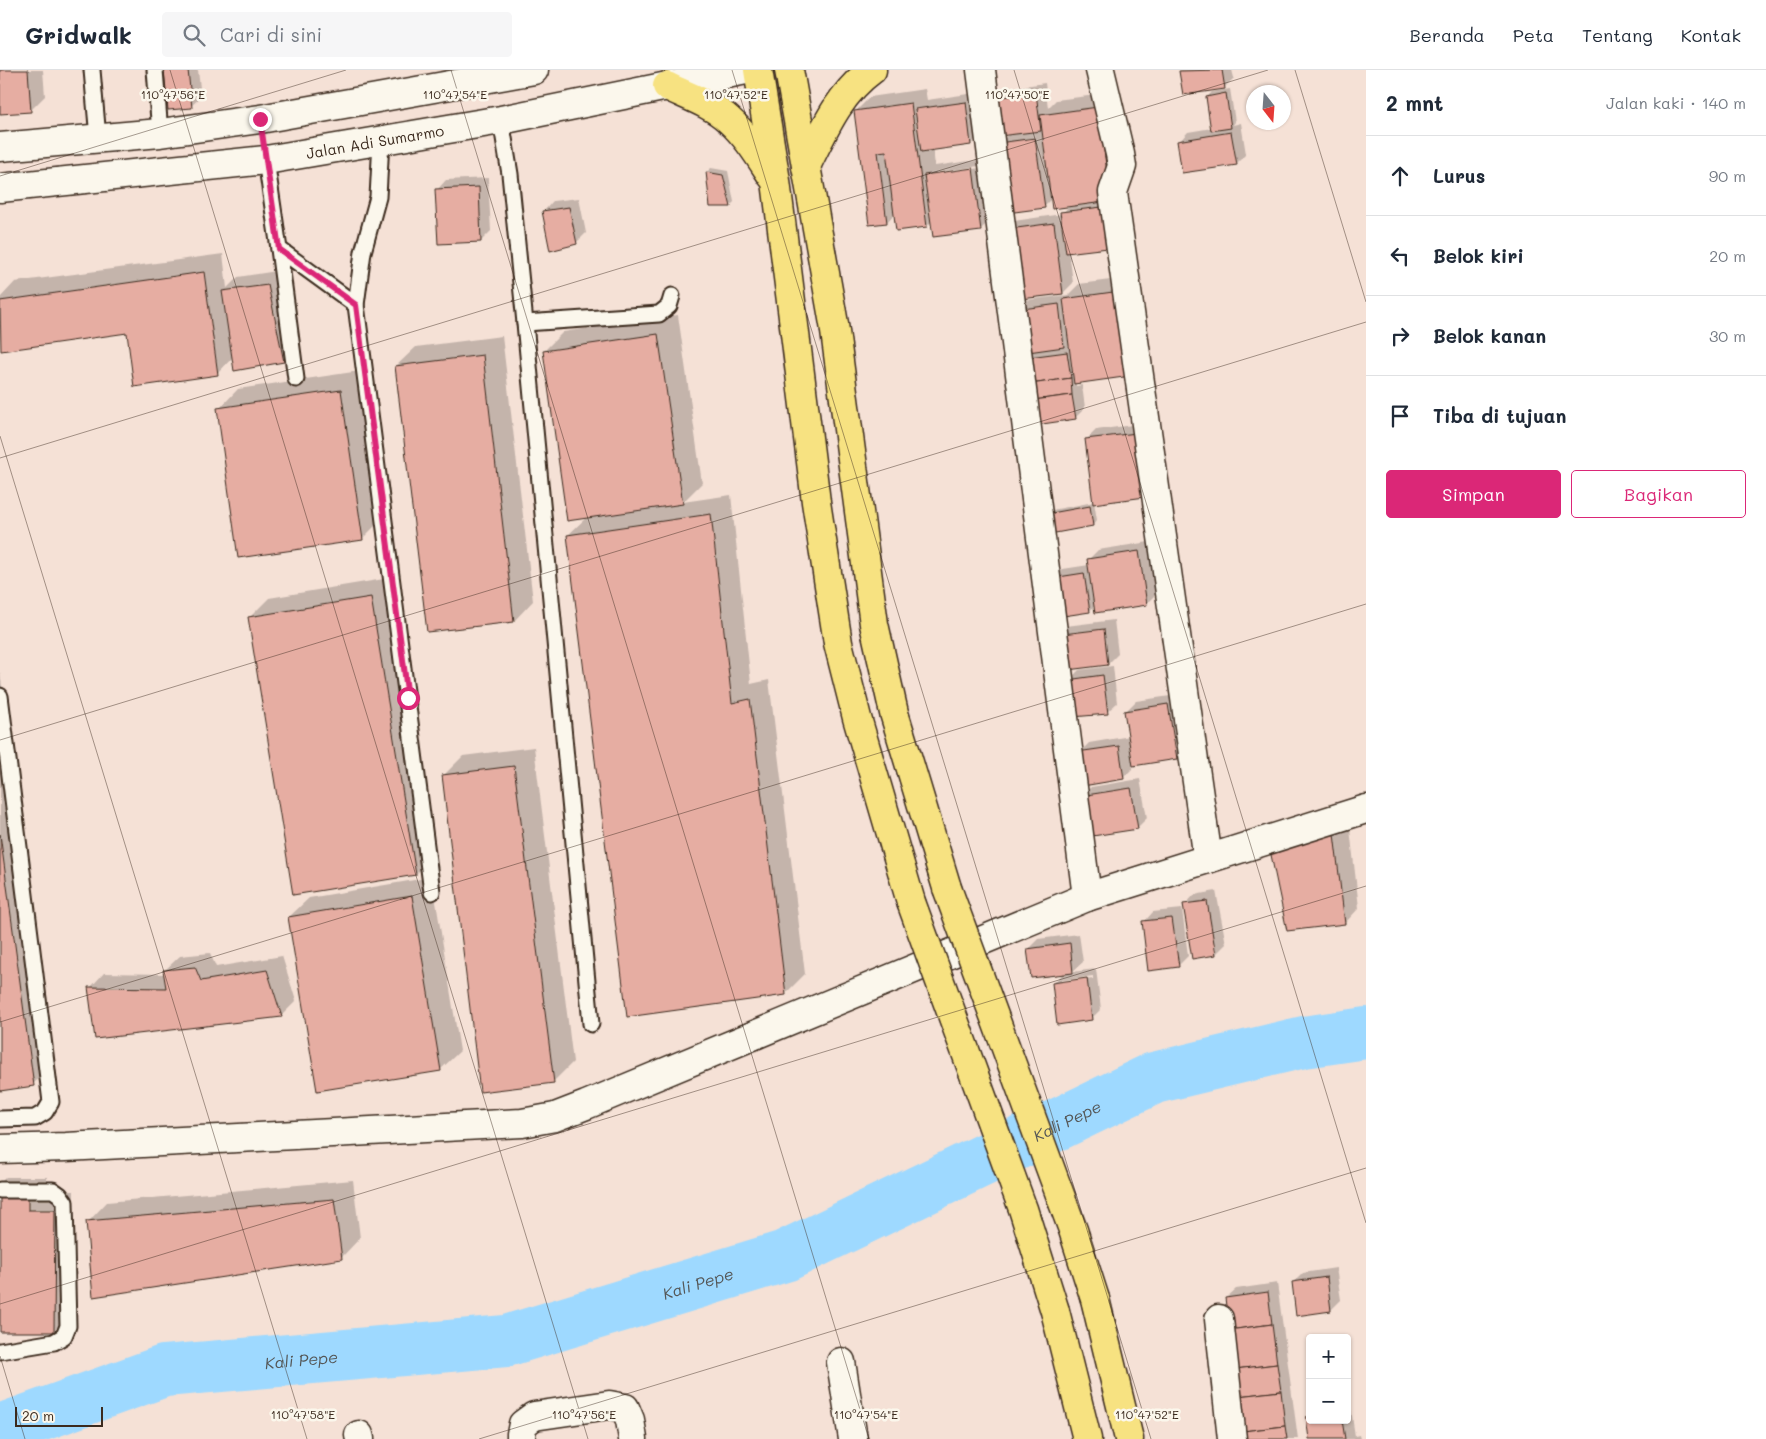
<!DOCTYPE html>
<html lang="id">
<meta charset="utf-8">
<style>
:root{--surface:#fff;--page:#f6f6f7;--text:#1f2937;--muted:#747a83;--line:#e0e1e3;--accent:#db2777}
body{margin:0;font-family:Mali,sans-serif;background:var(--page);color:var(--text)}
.controls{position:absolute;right:15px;bottom:15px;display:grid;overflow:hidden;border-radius:5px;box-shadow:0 1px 4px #0004}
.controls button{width:45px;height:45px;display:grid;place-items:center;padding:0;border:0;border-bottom:1px solid var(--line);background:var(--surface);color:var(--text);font:25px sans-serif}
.compass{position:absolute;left:1246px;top:15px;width:45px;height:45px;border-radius:50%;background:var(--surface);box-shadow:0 1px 4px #0004;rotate:163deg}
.scale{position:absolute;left:15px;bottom:12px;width:88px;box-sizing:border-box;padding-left:5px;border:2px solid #3b2a1e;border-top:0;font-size:14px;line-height:18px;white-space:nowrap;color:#3b2a1e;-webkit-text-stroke:4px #fbf7ec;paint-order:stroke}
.stop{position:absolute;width:15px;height:15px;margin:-11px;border:4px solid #db2777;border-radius:50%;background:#fff}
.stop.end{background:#db2777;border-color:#fff;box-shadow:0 1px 5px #0008}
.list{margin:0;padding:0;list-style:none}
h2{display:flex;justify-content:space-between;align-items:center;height:65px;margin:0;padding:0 20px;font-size:21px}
h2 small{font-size:16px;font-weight:400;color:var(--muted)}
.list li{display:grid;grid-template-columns:32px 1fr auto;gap:15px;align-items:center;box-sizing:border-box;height:80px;padding:0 20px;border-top:1px solid var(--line)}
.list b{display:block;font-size:19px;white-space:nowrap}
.list em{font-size:16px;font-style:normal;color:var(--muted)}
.actions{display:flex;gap:10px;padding:15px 20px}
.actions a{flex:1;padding:11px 0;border:1px solid var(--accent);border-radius:5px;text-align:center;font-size:18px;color:var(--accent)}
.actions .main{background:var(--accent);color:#fff}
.icon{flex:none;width:28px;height:28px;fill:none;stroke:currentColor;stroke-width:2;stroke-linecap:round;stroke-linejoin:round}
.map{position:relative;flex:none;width:1366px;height:1369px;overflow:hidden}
header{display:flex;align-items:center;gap:30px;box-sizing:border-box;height:70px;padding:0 25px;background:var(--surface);border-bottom:1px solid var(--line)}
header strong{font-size:24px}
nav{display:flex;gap:28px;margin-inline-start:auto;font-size:18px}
.search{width:350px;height:45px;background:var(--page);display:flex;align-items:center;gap:12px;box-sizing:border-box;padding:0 18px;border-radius:5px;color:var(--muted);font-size:19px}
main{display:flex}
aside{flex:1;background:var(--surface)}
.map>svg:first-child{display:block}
.shadow{fill:#0003;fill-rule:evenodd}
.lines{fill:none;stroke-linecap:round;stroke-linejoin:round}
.river{stroke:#9ed9ff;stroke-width:52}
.building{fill:#e6ada2;stroke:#3b2a1e}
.lane-casing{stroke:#3b2a1e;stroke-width:19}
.street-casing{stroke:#3b2a1e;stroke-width:31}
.secondary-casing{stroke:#3b2a1e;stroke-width:31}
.highway-casing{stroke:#3b2a1e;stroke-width:31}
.lane{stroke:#fbf7ec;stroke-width:15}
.street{stroke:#fbf7ec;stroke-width:28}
.secondary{stroke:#fbf7ec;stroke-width:28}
.highway{stroke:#f7e281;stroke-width:28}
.highway-bridge-casing{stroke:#3b2a1e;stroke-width:31;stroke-linecap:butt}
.highway-bridge{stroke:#f7e281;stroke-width:28}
.route{stroke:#db2777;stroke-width:6}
.ticks{fill:none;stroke:#3b2a1e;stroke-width:1;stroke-opacity:0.45}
.labels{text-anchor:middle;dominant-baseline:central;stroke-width:5;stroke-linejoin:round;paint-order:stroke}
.street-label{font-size:15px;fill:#3b2a1e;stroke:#fbf7ec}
.water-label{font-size:16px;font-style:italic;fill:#545656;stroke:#fbf7ec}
.ticks-label{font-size:12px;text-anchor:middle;fill:#3b2a1e;stroke:#fbf7ec;stroke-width:5;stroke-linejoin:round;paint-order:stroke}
</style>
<header>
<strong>Gridwalk</strong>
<div class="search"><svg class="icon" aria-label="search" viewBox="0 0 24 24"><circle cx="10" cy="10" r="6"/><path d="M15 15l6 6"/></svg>Cari di sini</div>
<nav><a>Beranda</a><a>Peta</a><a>Tentang</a><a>Kontak</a></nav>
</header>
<main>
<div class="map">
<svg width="1366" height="1369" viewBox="0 0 1366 1369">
<rect width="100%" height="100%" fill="#f5e1d6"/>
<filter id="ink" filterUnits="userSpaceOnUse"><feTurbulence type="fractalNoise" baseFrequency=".02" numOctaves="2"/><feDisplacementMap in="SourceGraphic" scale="10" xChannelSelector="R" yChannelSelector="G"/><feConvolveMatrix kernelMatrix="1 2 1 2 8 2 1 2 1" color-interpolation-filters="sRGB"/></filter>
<g filter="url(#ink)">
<!-- shadow -->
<g class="shadow">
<path d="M0,0H43L45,26L30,41L0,43Z"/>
<path d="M165,0H198L201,27L191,36Z"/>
<path d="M1181,0H1232L1234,8L1224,18L1180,1Z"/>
<path d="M1045,13L1048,38L1056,30L1112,23L1125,115L1069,181L1073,213L1063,223L1004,161L1014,151L1062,144L1069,136L1052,128L1044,136L999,73L1009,64L992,66L997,20Z"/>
<path d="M925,19L927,30L975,23L981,64L971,74L933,79L935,96L983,89L990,150L981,159L932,151L927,156L895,143L887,152L855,42L870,27ZM979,96L980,98L936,104V102Z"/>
<path d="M1230,19L1235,52L1233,55L1241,53L1246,84L1236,94L1179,72L1188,62L1212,58L1207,27L1212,22Z"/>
<path d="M711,98L728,101L734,132L730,136L707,102Z"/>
<path d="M488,108L491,161L481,171L437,120L446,110Z"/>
<path d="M579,128L586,163L576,173L544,141L553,131Z"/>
<path d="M223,184L227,218L238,207L283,200L298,276L283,291L233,287L217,304L128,262L2,279L0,263V228L15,212Z"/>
<path d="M1134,207L1076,312V316L1082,315L1085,338L1075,348L1030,354L1016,240L1026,230L1068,225L1079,214Z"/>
<path d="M678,245L702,413L683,432L731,425L751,614L769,610L805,904L785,924L568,465L587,447L544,281L563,262Z"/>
<path d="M502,266L533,531L514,551L428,561L396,296L416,277Z"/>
<path d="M360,301L382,449L362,469L219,339L238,319Z"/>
<path d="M1147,353L1094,432L1097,450L1093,455L1048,445L1052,440L1094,432L1086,370L1096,360Z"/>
<path d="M1149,472L1156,524L1146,534L1095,536L1089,541L1053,508L1063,499L1089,495L1088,490L1098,480Z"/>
<path d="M390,508L435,785L416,804L249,548L269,528Z"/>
<path d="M1114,550L1118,584L1108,594L1060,599L1066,556Z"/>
<path d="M1113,596L1117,633L1107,642L1069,610L1079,600Z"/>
<path d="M0,602L53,995L33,1014L0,1020Z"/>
<path d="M1177,625L1186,678L1176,688L1132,695L1133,698L1123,708L1079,683L1089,673L1130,666L1126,641L1136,631Z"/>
<path d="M534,677L573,992L553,1012L443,706L463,686Z"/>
<path d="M1140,709L1147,748L1137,758L1081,727L1091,717Z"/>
<path d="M1349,750L1359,838L1345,853L1271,781Z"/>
<path d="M432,807L460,981L440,1000L289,847L309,828Z"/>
<path d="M1216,821L1226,874L1216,884L1193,887L1185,835L1194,825Z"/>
<path d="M1182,839L1188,886L1178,896L1144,852L1153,842Z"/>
<path d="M1079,864L1083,892L1072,902L1096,899L1101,939L1091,949L1053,913L1064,903L1028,879L1038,869ZM1093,906V909L1062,913V910Z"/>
<path d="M210,883L216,897L282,886L296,931L281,946L90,918L104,903L165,904V900L180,886Z"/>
<path d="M6,1107H47V1121H74L73,1241L54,1261H0V1113Z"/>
<path d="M353,1110L360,1168L341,1188L88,1152L107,1132Z"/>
<path d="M1336,1198L1341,1230L1331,1240L1293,1213L1303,1203Z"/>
<path d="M1277,1213L1298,1369H1245L1226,1228L1236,1219Z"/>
<path d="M1347,1333H1350L1355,1366L1359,1365L1360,1369H1310L1307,1347L1310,1345V1350H1347Z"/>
</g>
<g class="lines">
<!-- river -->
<path class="river" id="s1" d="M0,1360L164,1301L506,1271L785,1186L1154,1008L1304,972L1366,963"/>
</g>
<!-- building -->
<g class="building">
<path d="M0,0H28L31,42L0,44Z"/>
<path d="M164,0H188L192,38L168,40Z"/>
<path d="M1222,0L1225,19L1183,25L1179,1Z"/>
<path d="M1036,23L1041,61L991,67L986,29Z"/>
<path d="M1226,23L1231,58L1211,61L1206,27Z"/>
<path d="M966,32L971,75L921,82L915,39Z"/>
<path d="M911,33L927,157L896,161L886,81L878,82L887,153L869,155L854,41Z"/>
<path d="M1098,37L1111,131L1052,139L1040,45Z"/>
<path d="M1231,62L1237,95L1182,103L1177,71Z"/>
<path d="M1035,68L1045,138L1007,143L998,73Z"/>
<path d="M973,98L981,161L933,167L924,105Z"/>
<path d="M706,102L723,105L731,137H710Z"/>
<path d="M479,117L481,172L438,174L435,119Z"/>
<path d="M569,137L577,174L550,181L542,141Z"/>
<path d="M1102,137L1108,178L1066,183L1060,142Z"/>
<path d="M1054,153L1063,224L1012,230L1002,160Z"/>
<path d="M204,202L218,305L134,317L127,263L1,281L0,231Z"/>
<path d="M268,215L284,292L234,301L222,221Z"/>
<path d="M1120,221L1131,306L1074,314L1063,229Z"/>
<path d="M1059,234L1064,277L1021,283L1015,240Z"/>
<path d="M658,264L683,434L567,451L543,281Z"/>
<path d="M1067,282L1071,308L1024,315L1021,288Z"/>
<path d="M483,285L514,552L427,562L395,296Z"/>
<path d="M1071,308L1072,325L1026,331L1024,315Z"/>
<path d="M341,320L363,470L238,488L217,338Z"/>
<path d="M1072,325L1076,349L1029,356L1026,331Z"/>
<path d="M1137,363L1145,427L1093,434L1085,369Z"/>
<path d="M1090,436L1093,456L1050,464L1046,444Z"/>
<path d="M711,444L732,633L750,629L786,925L627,947L567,465Z"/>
<path d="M1139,481L1147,535L1095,543L1087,489Z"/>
<path d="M1084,503L1090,542L1057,547L1052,508Z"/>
<path d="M371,527L416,805L293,825L248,547Z"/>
<path d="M1104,559L1108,595L1059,601L1055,565Z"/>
<path d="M1103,605L1108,644L1072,647L1067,610Z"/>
<path d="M1168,634L1177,689L1133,696L1124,641Z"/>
<path d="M1119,676L1124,709L1083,716L1077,682Z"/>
<path d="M514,696L554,1013L480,1022L442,705Z"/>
<path d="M1131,718L1138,759L1086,767L1080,726Z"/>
<path d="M0,764L34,1016L0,1021Z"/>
<path d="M1334,764L1345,854L1287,861L1270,780Z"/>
<path d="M412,826L441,1001L317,1021L288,847Z"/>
<path d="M1207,831L1216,885L1192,889L1183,834Z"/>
<path d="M1172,848L1179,897L1148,901L1142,851Z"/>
<path d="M1070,873L1073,903L1031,908L1027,879Z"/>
<path d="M195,897L201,911L267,900L282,947L95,969L88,917L166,918L163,900Z"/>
<path d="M1087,908L1092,950L1057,955L1052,913Z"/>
<path d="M0,1126H28V1140H55L54,1262H0Z"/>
<path d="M334,1129L342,1189L93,1227L86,1151Z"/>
<path d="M1327,1207L1331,1241L1296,1246L1292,1212Z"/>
<path d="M1268,1222L1272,1254L1229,1260L1225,1228Z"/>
<path d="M1272,1254L1277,1294L1235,1299L1229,1260Z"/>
<path d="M1277,1294L1281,1321L1238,1326L1235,1299Z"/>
<path d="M1281,1321L1285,1356L1243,1361L1238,1326Z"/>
<path d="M1310,1346V1350H1342L1345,1369H1309L1306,1347Z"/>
<path d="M1285,1356L1287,1369H1244L1243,1361Z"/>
</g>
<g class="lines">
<defs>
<g id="lane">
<path d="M92,0L98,68"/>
<path d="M155,0L160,63"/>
<path d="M501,50L510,104L525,253L591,954"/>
<path d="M266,90L279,179L356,235L432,822"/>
<path d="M279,179L296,309"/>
<path d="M356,235L363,182L378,127L381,71"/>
<path d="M525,253L659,244L669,236L672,226"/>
<path d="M0,626L51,1032L45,1042L35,1048L0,1049"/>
<path d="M0,1120H53L60,1125L65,1132L68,1256L64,1266L54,1272L0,1281"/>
</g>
<g id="street">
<path d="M981,0L1087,827"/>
<path d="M1100,0L1120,84L1122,96L1113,122L1114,130L1208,789"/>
<path d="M0,1079L66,1077L522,1053L555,1047L586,1035L1087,827L1366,739"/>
<path d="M1219,1249L1232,1369"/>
<path d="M841,1292L853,1369"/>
<path d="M359,1365L360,1369"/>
<path d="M521,1369V1364L523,1354L534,1346L609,1335L625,1338L630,1350L633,1369"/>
</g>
<g id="secondary">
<path d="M0,77L160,63L260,49L534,0"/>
<path id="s2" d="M0,118L266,90L501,50L746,0"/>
</g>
<g id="highway">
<path d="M758,0L776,111L816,432L838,573L857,648L911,832"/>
<path d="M789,0L834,254L874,554L894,643L947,818"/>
<path d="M667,16C687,26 712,34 729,50C747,66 759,86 772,106"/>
<path d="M806,96C824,60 839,24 872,0"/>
<path d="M1095,1229L1129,1369"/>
<path d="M1055,1241L1087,1369"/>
</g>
</defs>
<!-- lane casing -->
<use href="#lane" class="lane-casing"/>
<!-- street casing -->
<use href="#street" class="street-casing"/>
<!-- secondary casing -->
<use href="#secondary" class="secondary-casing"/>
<!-- highway casing -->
<use href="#highway" class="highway-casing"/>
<!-- lane -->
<use href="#lane" class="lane"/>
<!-- street -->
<use href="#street" class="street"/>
<!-- secondary -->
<use href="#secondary" class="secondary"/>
<!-- highway -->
<use href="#highway" class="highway"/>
<defs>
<g id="highway-bridge">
<path d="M947,818L1073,1160L1095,1229"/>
<path d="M911,832L1023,1139L1055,1241"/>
</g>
</defs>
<!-- highway-bridge casing -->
<use href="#highway-bridge" class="highway-bridge-casing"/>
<!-- highway-bridge -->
<use href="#highway-bridge" class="highway-bridge"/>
</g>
</g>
<g class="lines" filter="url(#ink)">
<!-- route -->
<path class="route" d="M260,49L279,179L356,235L408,628"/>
</g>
<!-- ticks -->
<path class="ticks" d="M170,0L588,1369M451,0L869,1369M732,0L1151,1369M1014,0L1366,1153M1295,0L1366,232M0,106L346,0M0,366L307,1369M0,388L1268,0M0,670L1366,252M0,952L1366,534M0,1234L1366,816M0,1286L25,1369M479,1369L1366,1098"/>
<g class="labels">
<!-- street labels -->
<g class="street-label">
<text stroke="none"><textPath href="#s2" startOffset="378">Jalan Adi Sumarmo</textPath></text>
</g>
<!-- water labels -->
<g class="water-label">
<text stroke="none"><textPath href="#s1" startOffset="1122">Kali Pepe</textPath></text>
<text stroke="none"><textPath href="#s1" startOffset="718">Kali Pepe</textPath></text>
<text stroke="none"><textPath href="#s1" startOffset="312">Kali Pepe</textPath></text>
</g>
</g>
<g class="ticks-label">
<text x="173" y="29">110°47'56"E</text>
<text x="455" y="29">110°47'54"E</text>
<text x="736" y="29">110°47'52"E</text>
<text x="1017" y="29">110°47'50"E</text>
<text x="303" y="1349">110°47'58"E</text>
<text x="584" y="1349">110°47'56"E</text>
<text x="866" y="1349">110°47'54"E</text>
<text x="1147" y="1349">110°47'52"E</text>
</g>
</svg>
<div class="controls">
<button>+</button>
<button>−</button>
</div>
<svg class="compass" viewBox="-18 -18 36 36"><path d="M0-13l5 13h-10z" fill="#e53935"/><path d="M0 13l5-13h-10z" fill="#747a83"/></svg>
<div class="scale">20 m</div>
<div class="stop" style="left:408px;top:628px"></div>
<div class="stop end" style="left:260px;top:49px"></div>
</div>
<aside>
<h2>2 mnt<small>Jalan kaki · 140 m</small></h2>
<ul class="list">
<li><svg class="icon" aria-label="ahead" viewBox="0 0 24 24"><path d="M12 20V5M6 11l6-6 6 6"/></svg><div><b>Lurus</b></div><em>90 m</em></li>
<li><svg class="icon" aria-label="left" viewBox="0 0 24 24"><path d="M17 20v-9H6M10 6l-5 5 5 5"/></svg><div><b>Belok kiri</b></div><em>20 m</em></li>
<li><svg class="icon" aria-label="right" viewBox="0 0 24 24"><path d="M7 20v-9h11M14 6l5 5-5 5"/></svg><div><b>Belok kanan</b></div><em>30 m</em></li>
<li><svg class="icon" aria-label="arrive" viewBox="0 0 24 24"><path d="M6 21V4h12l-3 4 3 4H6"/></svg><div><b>Tiba di tujuan</b></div></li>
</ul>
<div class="actions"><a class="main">Simpan</a><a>Bagikan</a></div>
</aside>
</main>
